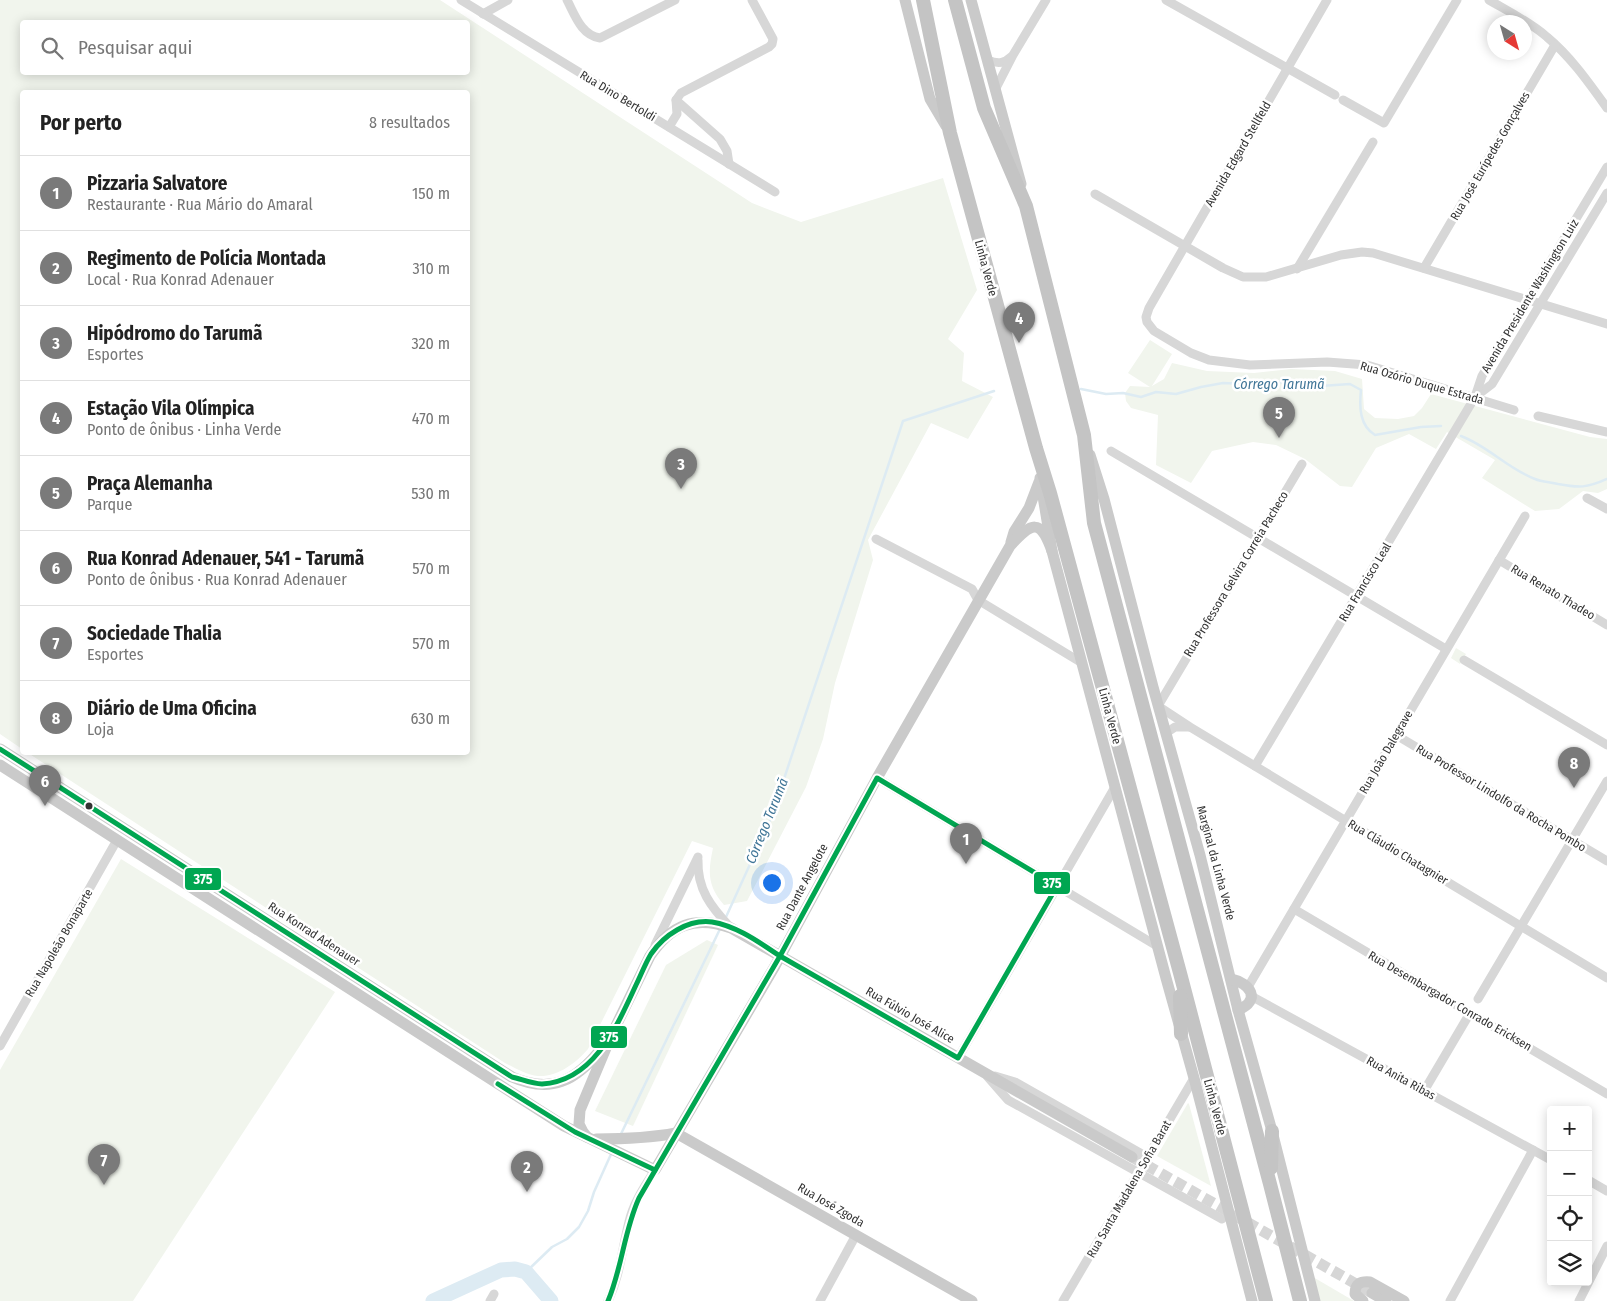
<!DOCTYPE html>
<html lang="pt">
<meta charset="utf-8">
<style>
:root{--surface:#fff;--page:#f2f2f2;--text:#222;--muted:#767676;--line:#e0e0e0;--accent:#7a7a7a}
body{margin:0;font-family:"Fira Sans Condensed",sans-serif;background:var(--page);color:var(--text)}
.controls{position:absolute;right:15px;bottom:15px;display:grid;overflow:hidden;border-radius:5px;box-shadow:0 2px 12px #0003}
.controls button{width:45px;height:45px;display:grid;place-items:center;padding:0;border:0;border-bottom:1px solid var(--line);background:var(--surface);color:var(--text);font:25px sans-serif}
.compass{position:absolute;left:1487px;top:15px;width:45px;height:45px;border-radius:50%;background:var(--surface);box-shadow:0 2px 12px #0003;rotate:143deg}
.you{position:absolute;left:771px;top:882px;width:18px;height:18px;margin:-12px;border:4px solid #fff;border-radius:50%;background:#1a73e8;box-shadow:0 0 0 8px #1a73e833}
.badge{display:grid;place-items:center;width:32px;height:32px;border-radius:50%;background:var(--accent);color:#fff;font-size:16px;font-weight:700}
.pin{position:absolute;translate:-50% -41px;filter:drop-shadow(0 1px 2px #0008)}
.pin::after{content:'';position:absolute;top:26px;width:18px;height:15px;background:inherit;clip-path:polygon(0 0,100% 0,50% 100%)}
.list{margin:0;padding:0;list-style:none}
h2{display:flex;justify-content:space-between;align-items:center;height:65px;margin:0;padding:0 20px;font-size:21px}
h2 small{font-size:16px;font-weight:400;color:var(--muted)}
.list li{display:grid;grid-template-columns:32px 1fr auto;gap:15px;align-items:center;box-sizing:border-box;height:75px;padding:0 20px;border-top:1px solid var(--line)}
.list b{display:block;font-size:19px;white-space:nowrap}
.list p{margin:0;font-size:16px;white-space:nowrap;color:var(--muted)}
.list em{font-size:16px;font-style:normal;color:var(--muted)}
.icon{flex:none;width:28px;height:28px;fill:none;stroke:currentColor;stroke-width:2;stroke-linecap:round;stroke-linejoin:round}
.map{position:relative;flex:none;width:1607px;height:1301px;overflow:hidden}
.search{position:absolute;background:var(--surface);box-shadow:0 2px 12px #0003;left:20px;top:20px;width:450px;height:55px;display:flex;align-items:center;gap:12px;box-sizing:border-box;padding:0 18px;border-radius:5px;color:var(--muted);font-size:19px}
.panel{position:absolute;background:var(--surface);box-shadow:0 2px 12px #0003;left:20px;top:90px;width:450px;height:665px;border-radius:5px}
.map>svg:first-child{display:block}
.green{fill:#f1f5ed;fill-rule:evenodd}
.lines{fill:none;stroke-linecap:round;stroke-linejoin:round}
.stream{stroke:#ddebf3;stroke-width:2.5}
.river{stroke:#ddebf3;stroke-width:15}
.major-tunnel{stroke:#d6d6d6;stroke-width:11;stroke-dasharray:11 5.5;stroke-linecap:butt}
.minor{stroke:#d7d7d7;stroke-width:9}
.major{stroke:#cacaca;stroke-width:11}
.highway{stroke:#c4c4c4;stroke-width:14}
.bus-1-casing{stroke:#fff;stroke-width:9}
.bus-1{stroke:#00a651;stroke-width:5}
.bus-dot{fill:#333;stroke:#fff;stroke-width:2}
.labels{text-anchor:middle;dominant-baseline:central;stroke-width:5;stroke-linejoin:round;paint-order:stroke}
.street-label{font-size:12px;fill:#333;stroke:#fff}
.water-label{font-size:14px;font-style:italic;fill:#3f7597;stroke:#fff}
.line-badge{stroke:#fff;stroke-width:2}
.badge-label{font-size:14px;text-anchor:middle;font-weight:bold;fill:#fff}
</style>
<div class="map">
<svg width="1607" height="1301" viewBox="0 0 1607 1301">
<rect width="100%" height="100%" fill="#fff"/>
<!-- green -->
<g class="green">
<path d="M0,0H440L752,203L801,222L943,178L977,290L948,339L964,353L962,381L993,397L968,439L931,423L868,540L873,560L835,683L823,739L806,787L747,901L724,905C707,885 708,872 713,848L692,841L588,1049C576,1063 558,1077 538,1076C527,1075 515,1068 505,1063L28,753L468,752V92H22V749L0,734ZM22,22H468V72H22Z"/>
<path d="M1150,340L1172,354L1152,386L1164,379L1172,363L1207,371L1254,373L1291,369L1335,371L1362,379L1364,409L1375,418L1398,419L1414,416L1422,408L1431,394L1590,437L1607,439V489L1598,493L1583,491L1559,509L1535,511L1482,478L1495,460L1447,432L1436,449L1409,434L1376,448L1352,487L1340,486L1305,459L1276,445L1253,442L1212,451L1191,483L1156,465L1158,415L1131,408L1126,401L1125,393L1130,386L1150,387L1128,373Z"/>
<path d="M1456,648L1466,654L1460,664L1451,658Z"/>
<path d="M121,859L335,992L133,1301H0V1070Z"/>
<path d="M707,940L718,945L633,1126L595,1111L666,965Z"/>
<path d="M1188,1103L1189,1104L1211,1186L1157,1156Z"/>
<path d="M1313,1277L1354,1301H1319Z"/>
</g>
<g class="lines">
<!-- stream -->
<g class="stream">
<path d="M1081,389L1106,394L1123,393L1141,397L1156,392L1176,394L1201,387L1223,383L1245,384L1289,382L1321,386L1350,384L1361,390C1359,408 1360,426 1375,435L1421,427L1441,426"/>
<path d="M1461,436C1488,446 1508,469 1535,479C1542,482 1551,482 1558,484C1579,488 1587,488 1607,479"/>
<path d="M726,917L771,818L903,421L994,391"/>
<path d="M620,1136L720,929"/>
<path d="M526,1272L552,1247L567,1239L579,1227L588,1211L594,1192L612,1152"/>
</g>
<!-- river -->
<path class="river" d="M433,1301L501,1270L515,1269L526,1272L551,1301"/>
<!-- major-tunnel -->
<path class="major-tunnel" d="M1132,1157L1372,1293"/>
<!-- minor -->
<g class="minor">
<path d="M461,0L775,192"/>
<path d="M567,0C575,15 581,35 600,38L675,0"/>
<path d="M1166,0L1335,95"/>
<path d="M1327,0L1149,308L1146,317L1147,322L1154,331L1191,353L1209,360L1250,365L1327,362L1367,365L1514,410"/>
<path d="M1489,0C1508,11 1530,22 1547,37C1571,57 1589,83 1607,108"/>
<path d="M483,14L508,0"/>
<path d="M987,57L988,60C997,64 1004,64 1011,57"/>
<path d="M995,90L1013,55L1046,0"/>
<path d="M676,100L720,139L727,151L729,164"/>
<path d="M1343,100L1384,123L1457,0"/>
<path d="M669,127L677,114L676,100L681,93L769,47L772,44L773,39L752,0"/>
<path d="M1095,194L1223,268L1243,277H1266L1341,255L1362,252L1373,253L1607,324"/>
<path d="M1424,268L1555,45"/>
<path d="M1297,269L1373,142"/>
<path d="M1475,397L1492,384L1607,193"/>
<path d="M1538,416L1607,432"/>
<path d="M1111,451L1446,649"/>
<path d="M1302,464L1158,706L1190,727L1607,978"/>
<path d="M1587,498L1607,509"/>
<path d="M876,539L972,589L978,600L1082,663"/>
<path d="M1499,560L1607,625"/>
<path d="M1464,660L1607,745"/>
<path d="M1166,733L1175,727H1189"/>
<path d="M1396,735L1607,861"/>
<path d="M1255,766L1475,397L1482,376L1607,167"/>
<path d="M877,778L1157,946"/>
<path d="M698,860C697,889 711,907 730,927"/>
<path d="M1294,909L1607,1094"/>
<path d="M655,945L698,857"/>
<path d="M1248,987L1525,516"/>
<path d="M1251,996L1551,1160"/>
<path d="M1478,999L1607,781"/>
<path d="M0,1046L117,840"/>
<path d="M958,1058L1115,787"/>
<path d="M987,1076L1008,1100L1222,1219"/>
<path d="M995,1076L1015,1082L1147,1157"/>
<path d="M1424,1091L1470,1013"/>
<path d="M1588,1180L1607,1191"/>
<path d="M490,1301L494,1294"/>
<path d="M608,1301C620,1276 622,1249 629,1222C633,1203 645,1186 655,1170"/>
<path d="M820,1301L856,1235"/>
<path d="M1063,1301L1194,1078"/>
<path d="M1450,1301L1533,1150"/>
<path d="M1579,1301L1607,1246"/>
</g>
<!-- major -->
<g class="major">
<path d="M905,0L930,99L946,126"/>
<path d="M971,0L1021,184"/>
<path d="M1090,455L1104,499L1153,687L1200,855L1238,1010L1272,1131L1315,1301"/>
<path d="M1040,478L1052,551L1166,978L1194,1078L1252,1301"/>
<path d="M1011,542L1014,532L1029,508L1039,482"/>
<path d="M0,749L512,1077C551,1094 576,1081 601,1049"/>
<path d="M0,765L564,1126L655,1170L775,966L877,778L1010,546C1032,522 1040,518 1052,551"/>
<path d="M1231,979C1250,983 1262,1000 1238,1010"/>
<path d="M676,1133L972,1301"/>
<path d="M587,1137L583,1132L579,1124L580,1110L611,1036L650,956C671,925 694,915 731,928L1132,1157"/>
<path d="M596,1139C623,1139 650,1138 676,1133"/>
<path d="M1372,1293L1386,1301"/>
<path d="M1363,1301L1355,1294C1355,1284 1360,1281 1370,1282L1404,1301"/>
</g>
<!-- highway -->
<g class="highway">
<path d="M923,0L950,133L1036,448L1050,493L1180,973L1266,1301"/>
<path d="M955,0L984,108L1026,206L1084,435L1094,523L1270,1184L1300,1301"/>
<path d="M1180,996L1181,1034"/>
<path d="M1271,1168L1272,1131"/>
</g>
<defs>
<g id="bus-1">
<path d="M0,749L512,1077C521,1079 532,1084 542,1084C594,1081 617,1026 636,985C641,975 645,964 651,954C664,935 688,919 712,922C737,926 760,943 780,956"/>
<path d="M877,778L1057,886L958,1058L780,956Z"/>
<path d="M498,1084L575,1132L655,1170"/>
<path d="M608,1301C622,1268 624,1231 639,1198L780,956"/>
</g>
</defs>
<!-- bus-1 casing -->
<use href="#bus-1" class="bus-1-casing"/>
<!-- bus-1 -->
<use href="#bus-1" class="bus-1"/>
</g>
<!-- markers -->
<circle class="bus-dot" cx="89" cy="806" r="4.5"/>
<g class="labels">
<!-- street labels -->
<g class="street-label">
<text transform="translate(618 96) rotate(31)">Rua Dino Bertoldi</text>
<text transform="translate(1238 154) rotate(-60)">Avenida Edgard Stellfeld</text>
<text transform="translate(1490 156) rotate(-60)">Rua José Eurípedes Gonçalves</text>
<text transform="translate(986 268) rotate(75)">Linha Verde</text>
<text transform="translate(1530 296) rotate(-59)">Avenida Presidente Washington Luiz</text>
<text transform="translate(1422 383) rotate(16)">Rua Ozório Duque Estrada</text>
<text transform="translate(1236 574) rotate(-59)">Rua Professora Gelvira Correia Pacheco</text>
<text transform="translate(1365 582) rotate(-59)">Rua Francisco Leal</text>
<text transform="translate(1553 592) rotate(31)">Rua Renato Thadeo</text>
<text transform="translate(1110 716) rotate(75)">Linha Verde</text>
<text transform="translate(1386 752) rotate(-60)">Rua João Dalegrave</text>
<text transform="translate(1501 798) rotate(31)">Rua Professor Lindolfo da Rocha Pombo</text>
<text transform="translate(1398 852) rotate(31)">Rua Cláudio Chatagnier</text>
<text transform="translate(1216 863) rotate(75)">Marginal da Linha Verde</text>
<text transform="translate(802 887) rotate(-62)">Rua Dante Angelote</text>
<text transform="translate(314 934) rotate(33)">Rua Konrad Adenauer</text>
<text transform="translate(59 943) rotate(-60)">Rua Napoleão Bonaparte</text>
<text transform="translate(1450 1001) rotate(30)">Rua Desembargador Conrado Ericksen</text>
<text transform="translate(910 1015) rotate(30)">Rua Fúlvio José Alice</text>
<text transform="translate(1401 1078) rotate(29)">Rua Anita Ribas</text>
<text transform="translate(1215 1107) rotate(75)">Linha Verde</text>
<text transform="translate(1129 1189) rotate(-60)">Rua Santa Madalena Sofia Barat</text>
<text transform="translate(831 1205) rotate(30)">Rua José Zgoda</text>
</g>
<!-- water labels -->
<g class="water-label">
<text x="1279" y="384">Córrego Tarumã</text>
<text transform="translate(767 821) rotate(-68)">Córrego Tarumã</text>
</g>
</g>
<g class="line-badge">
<rect x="184" y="867" width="38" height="24" rx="5" fill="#00a651"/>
<rect x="1033" y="871" width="38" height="24" rx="5" fill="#00a651"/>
<rect x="590" y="1025" width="38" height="24" rx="5" fill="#00a651"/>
</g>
<g class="badge-label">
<text x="203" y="884">375</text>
<text x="1052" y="888">375</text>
<text x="609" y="1042">375</text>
</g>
</svg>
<div class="controls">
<button>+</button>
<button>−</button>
<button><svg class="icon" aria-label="locate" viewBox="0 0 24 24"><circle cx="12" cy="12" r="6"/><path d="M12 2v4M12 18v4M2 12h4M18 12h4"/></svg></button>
<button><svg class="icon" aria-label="layers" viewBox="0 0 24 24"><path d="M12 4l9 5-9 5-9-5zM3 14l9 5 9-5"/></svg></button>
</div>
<svg class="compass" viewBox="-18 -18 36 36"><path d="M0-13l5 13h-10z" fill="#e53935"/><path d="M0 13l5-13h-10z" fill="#767676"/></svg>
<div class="you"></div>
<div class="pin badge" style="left:966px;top:864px">1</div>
<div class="pin badge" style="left:527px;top:1192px">2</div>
<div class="pin badge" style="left:681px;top:489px">3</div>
<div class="pin badge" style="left:1019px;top:343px">4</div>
<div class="pin badge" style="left:1279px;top:438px">5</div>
<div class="pin badge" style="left:45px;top:806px">6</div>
<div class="pin badge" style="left:104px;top:1185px">7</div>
<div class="pin badge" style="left:1574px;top:788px">8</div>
<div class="search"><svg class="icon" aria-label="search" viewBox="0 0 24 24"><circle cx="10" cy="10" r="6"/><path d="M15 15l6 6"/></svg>Pesquisar aqui</div>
<section class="panel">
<h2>Por perto<small>8 resultados</small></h2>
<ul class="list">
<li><span class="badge">1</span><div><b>Pizzaria Salvatore</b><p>Restaurante · Rua Mário do Amaral</p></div><em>150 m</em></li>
<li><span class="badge">2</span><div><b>Regimento de Polícia Montada</b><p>Local · Rua Konrad Adenauer</p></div><em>310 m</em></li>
<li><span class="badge">3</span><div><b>Hipódromo do Tarumã</b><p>Esportes</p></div><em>320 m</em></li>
<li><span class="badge">4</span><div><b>Estação Vila Olímpica</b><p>Ponto de ônibus · Linha Verde</p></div><em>470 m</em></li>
<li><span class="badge">5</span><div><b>Praça Alemanha</b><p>Parque</p></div><em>530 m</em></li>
<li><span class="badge">6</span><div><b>Rua Konrad Adenauer, 541 - Tarumã</b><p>Ponto de ônibus · Rua Konrad Adenauer</p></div><em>570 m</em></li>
<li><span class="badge">7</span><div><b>Sociedade Thalia</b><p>Esportes</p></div><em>570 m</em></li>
<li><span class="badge">8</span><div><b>Diário de Uma Oficina</b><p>Loja</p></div><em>630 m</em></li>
</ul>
</section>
</div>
